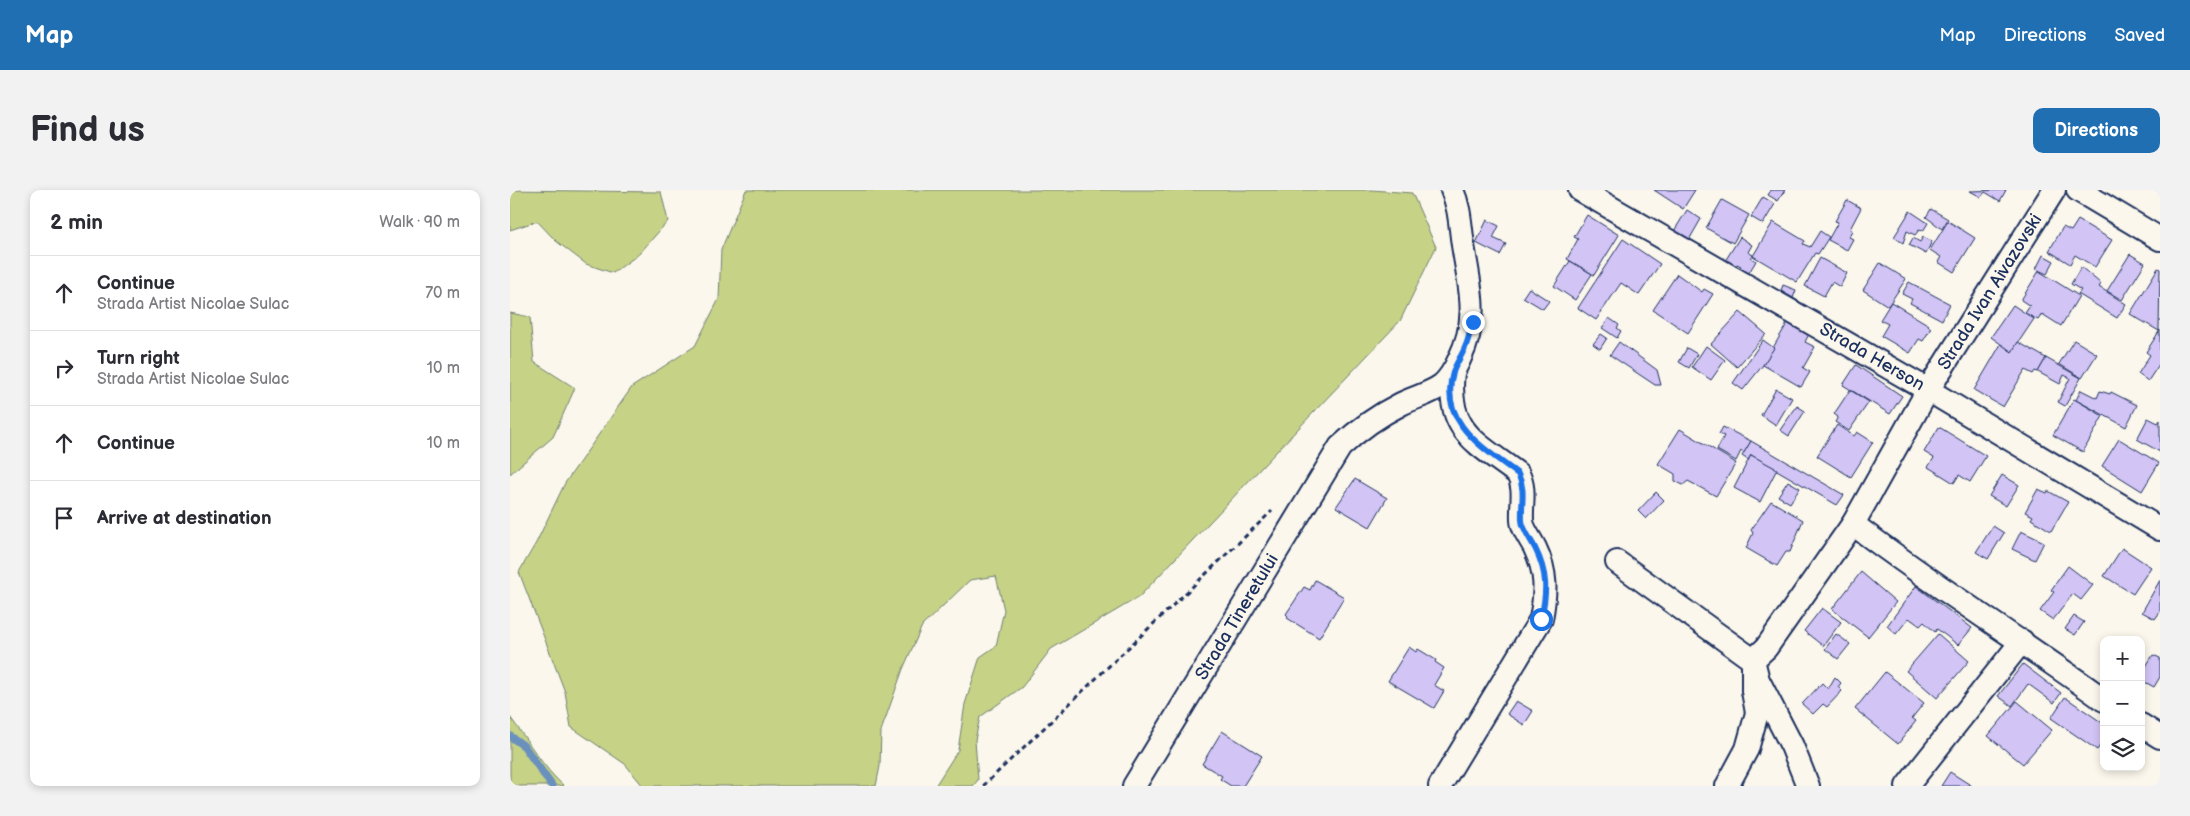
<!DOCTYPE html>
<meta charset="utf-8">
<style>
:root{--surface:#fff;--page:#f2f2f3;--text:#2b2b33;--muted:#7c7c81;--line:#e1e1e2;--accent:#1f6fb2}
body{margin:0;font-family:"Balsamiq Sans",sans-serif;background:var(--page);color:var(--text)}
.controls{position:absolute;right:15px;bottom:15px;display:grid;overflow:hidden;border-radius:10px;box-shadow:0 2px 8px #0003}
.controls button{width:45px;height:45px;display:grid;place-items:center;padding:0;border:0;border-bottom:1px solid var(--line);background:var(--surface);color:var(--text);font:25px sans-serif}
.stop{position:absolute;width:15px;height:15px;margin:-11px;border:4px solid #1a73e8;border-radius:50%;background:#fff}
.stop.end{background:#1a73e8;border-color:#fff;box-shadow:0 1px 5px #0008}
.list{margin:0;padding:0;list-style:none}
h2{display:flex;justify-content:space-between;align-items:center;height:65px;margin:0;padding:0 20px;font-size:21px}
h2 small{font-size:16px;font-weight:400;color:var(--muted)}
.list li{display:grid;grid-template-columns:32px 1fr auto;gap:15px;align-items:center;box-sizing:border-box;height:75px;padding:0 20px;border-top:1px solid var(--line)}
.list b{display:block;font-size:19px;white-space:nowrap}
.list p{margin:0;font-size:16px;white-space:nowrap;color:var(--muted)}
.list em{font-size:16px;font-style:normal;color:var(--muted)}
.icon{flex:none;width:28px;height:28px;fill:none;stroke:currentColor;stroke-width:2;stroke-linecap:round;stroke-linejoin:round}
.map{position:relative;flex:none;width:1650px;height:596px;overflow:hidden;border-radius:10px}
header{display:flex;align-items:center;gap:30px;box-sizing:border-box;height:70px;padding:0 25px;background:var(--accent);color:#fff}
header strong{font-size:24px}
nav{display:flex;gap:28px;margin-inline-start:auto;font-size:18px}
.intro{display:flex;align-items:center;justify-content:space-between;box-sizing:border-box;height:120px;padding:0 30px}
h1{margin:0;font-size:35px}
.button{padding:12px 22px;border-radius:10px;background:var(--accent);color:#fff;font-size:18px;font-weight:700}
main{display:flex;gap:30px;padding:0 30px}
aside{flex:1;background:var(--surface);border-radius:10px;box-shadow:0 2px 8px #0003}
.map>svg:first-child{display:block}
.green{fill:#c6d286;stroke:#708072}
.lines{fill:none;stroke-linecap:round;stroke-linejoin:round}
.stream{stroke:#6b91bd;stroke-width:8}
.building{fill:#d2c4f5;stroke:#1b2f5e}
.minor-casing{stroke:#1b2f5e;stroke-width:26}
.path{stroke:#1b2f5e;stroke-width:3;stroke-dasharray:5 4;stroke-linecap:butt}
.minor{stroke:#fbf7ec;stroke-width:22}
.route{stroke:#1a73e8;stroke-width:6}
.labels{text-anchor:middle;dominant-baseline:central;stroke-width:4;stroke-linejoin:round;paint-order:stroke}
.street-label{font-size:18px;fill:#1b2f5e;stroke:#fbf7ec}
</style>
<header>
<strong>Map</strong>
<nav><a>Map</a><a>Directions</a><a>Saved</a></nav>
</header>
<div class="intro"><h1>Find us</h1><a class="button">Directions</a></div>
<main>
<aside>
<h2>2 min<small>Walk · 90 m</small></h2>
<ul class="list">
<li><svg class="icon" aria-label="ahead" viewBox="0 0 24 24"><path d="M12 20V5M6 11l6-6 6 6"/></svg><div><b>Continue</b><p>Strada Artist Nicolae Sulac</p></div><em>70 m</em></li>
<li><svg class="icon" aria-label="right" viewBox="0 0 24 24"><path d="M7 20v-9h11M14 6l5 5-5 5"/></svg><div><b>Turn right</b><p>Strada Artist Nicolae Sulac</p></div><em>10 m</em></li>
<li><svg class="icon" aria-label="ahead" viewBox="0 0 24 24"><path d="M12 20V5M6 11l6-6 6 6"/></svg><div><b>Continue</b></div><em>10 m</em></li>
<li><svg class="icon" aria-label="arrive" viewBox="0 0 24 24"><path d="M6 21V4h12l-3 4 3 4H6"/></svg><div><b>Arrive at destination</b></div></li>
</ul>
</aside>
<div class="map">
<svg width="1650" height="596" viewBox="0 0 1650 596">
<rect width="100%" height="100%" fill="#fbf7ec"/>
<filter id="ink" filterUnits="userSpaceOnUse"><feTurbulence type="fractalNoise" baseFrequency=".02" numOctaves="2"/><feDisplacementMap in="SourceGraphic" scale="10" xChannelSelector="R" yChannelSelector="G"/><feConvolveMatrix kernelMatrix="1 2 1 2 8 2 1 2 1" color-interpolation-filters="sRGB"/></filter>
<g filter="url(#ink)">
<!-- green -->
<g class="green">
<path d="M0,0L151,2L158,31L129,64L103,83L76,74L46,51L27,31L0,40Z"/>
<path d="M236,0H862L902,3L926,57L890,131L629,407L541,459L512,497L470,527L465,550L468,590L463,596H425L448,560L455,514L470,467L486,456L494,420L486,386L460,390L412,436L393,479L371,541L370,576L366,596H133L115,574L61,537L55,502L9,382L26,353L55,293L122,197L185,156L209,109L211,60Z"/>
<path d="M0,123L20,127L24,172L65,198L43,247L0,284Z"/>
<path d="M0,527C17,549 34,579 54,596H0Z"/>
</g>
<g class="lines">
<!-- stream -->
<path class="stream" d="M0,546L14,556L42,596"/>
</g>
<!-- building -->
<g class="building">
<path d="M1144,0H1185L1173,19Z"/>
<path d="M1261,0H1275L1268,11L1258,5Z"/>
<path d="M1496,0L1490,11L1475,2L1471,7L1460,1Z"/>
<path d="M1253,7L1265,14L1253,34L1241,27Z"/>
<path d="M1212,10L1239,25L1223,53L1196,38Z"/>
<path d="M1337,10L1351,18L1340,39L1342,40L1339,47L1343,49L1337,60L1318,50L1328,32L1325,31Z"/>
<path d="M1421,19L1438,29L1432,39L1416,27Z"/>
<path d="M1177,20L1191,29L1179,50L1164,41Z"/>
<path d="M1400,21L1418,33L1413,41L1409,40L1405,45L1397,41L1393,53L1384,47Z"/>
<path d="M1077,25L1109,45L1084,85L1057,69L1068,49L1064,47Z"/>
<path d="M977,30L989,36L983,48L996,54L990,65L966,53Z"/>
<path d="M1568,30L1602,50L1585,77L1565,65L1560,74L1539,61L1553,37L1561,41Z"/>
<path d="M1438,31L1465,48L1444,82L1428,72L1431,67L1420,60Z"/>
<path d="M1263,32L1295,51L1293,54L1300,57L1310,41L1319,47L1308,64L1305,63L1287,92L1243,66Z"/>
<path d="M1230,47L1242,55L1238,62L1243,65L1241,68L1246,71L1237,86L1228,81L1231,76L1227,74L1225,78L1215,71Z"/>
<path d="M1413,47L1422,51L1416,64L1399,55L1403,48L1410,52Z"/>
<path d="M1113,49L1150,74L1129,105L1111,93L1086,130L1068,118Z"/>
<path d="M1620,64L1635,73L1612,110L1597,101Z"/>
<path d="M1533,65L1544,71L1537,84L1526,79Z"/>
<path d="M1310,68L1337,83L1330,97L1322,92L1314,106L1295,96Z"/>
<path d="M1060,71L1082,84L1065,110L1044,96Z"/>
<path d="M1370,73L1396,89L1378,116L1353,100Z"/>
<path d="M1571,77L1591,94L1589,97L1616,114L1607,128L1568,104L1571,100L1561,94Z"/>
<path d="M1648,78L1650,79L1649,141L1620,124Z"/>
<path d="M1529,81L1569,106L1551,136L1532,124L1528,130L1515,123L1520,116L1511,110Z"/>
<path d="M1167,84L1192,102L1194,99L1203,104L1178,143L1143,120Z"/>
<path d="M1399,92L1440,114L1432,130L1400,113L1402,109L1392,104Z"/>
<path d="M1273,95L1286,100L1283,108L1270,103Z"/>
<path d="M1019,98L1039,111L1033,119L1013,107Z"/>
<path d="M1381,112L1419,135L1418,136L1421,138L1413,151L1409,149L1400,163L1371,146L1378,134L1370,130Z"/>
<path d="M1503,115L1524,129L1502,162L1481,147Z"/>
<path d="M1230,122L1256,144L1227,177L1201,154Z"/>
<path d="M1099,128L1109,135L1107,138L1111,141L1107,148L1092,138Z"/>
<path d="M1278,132L1299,144L1295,152L1305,157L1293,178L1300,182L1291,197L1253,175Z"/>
<path d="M1650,140V173L1638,191L1628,184L1640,165L1636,162Z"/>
<path d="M1091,144L1097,148L1090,159L1083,154Z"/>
<path d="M1253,150L1264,158L1253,175L1233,200L1223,193Z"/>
<path d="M1564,150L1587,164L1572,188L1549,174Z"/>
<path d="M1109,152L1147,180L1151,195H1145L1100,165Z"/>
<path d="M1508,152L1536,168L1528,182L1525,181L1523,184L1515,180L1493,217L1464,200L1491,154L1502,162Z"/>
<path d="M1196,156L1215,170L1201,190L1182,177Z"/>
<path d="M1177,158L1187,164L1179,178L1169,172Z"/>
<path d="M1536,168L1571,188L1555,216L1548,212L1560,188L1554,185L1550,194L1528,182Z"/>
<path d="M1346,175L1392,206L1380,224L1333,195Z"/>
<path d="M1266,199L1282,208L1266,235L1251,225Z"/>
<path d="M1340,200L1359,212L1339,241L1325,232L1328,227L1324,224Z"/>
<path d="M1571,200L1587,208L1590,201L1600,204L1601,202L1627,215L1616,237L1566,210Z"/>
<path d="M1564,209L1593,226L1573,262L1543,245Z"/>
<path d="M1287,216L1295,221L1279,246L1270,240Z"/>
<path d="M1638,228L1648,233L1650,230V262L1627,249Z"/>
<path d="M1327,235L1344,246L1347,242L1363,252L1341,287L1307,266Z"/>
<path d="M1213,237L1241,251L1234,263L1231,261L1226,271L1207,260L1214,246L1209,244Z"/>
<path d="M1429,237L1476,266L1460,292L1449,285L1444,293L1418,277L1424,268L1414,262Z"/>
<path d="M1170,239L1226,273L1206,306L1178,291L1173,295L1165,291V284L1148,274Z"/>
<path d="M1609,249L1649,273L1632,301L1592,276Z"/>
<path d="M1241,251L1334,305L1327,315L1241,265L1238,270L1232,266Z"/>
<path d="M1241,265L1267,279L1250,312L1224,298Z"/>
<path d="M1492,285L1509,295L1496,316L1479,306Z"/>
<path d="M845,289L877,308L860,337L826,317Z"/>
<path d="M1278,291L1290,298L1280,313L1268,306Z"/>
<path d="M1528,299L1537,303L1538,301L1558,312L1541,341L1521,329L1523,326L1515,322Z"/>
<path d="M1146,302L1154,310L1136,329L1128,321Z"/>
<path d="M1261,311L1293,330L1280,362H1276L1267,376L1236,358L1243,343L1241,340Z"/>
<path d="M1483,336L1494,343L1478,369L1466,362Z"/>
<path d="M1511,341L1534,352L1525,370L1502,359Z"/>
<path d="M1612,358L1641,377L1623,404L1594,386Z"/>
<path d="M1558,376L1583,395L1571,410L1563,404L1543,430L1530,421L1544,402L1541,400Z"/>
<path d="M1351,382L1386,412L1358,447L1322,419Z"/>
<path d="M805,390L834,407L809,448L777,428L778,426L776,424L794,397L800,400Z"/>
<path d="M1650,390V422L1645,429L1632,422Z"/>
<path d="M1406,396L1462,438L1448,455L1427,439L1425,442L1414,432L1410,436L1399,428L1386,444L1377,436Z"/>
<path d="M1312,418L1331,432L1313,456L1294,441Z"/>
<path d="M1564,426L1574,432L1565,445L1555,439Z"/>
<path d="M1326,444L1340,454L1328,469L1315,459Z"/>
<path d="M1428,444L1459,471L1427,508L1396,481Z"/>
<path d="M899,457L906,462L908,459L926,470L925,472L934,478L924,495L934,501L924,518L878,491Z"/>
<path d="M1643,465L1650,468V487L1644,497L1631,490V480L1633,481Z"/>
<path d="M1513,474L1551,503L1544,513L1518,494L1502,516L1488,506Z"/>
<path d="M1375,482L1414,513L1402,528L1406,531L1388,554L1345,519Z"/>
<path d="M1325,487L1331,493L1328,497L1332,501L1317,517L1313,514L1303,524L1292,514L1312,493L1318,499Z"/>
<path d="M1555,507L1594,534V550L1587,560L1541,528Z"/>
<path d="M1006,511L1023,521L1014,535L997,524Z"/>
<path d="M1507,511L1542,540L1513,574L1478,546Z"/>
<path d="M712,541L752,566L733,596H721L710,589L712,586L692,574Z"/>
<path d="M1440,582L1462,596H1431Z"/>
</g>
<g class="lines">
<defs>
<g id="minor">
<path d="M1070,0L1418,200L1650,339"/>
<path d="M1568,0L1650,49"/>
<path d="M1343,334C1424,396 1511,450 1594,510"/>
<path d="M1107,372L1243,470L1248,490L1282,556L1298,596"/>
<path d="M1631,535L1650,547"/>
<path d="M624,596L830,257C849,239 867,226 891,214C905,207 920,204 932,195C940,188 945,179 949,170C970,127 960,100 953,55C950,35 950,18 942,0"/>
<path d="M930,596L1031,429C1036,402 1037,383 1025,358C1021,350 1012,338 1012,330C1011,313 1016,300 1008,284C966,252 936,242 943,182"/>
<path d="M1217,596L1237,559L1247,523L1243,501V470L1256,458L1343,334L1418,200L1544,0"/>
<path d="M1397,596L1512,451"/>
</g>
</defs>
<!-- minor casing -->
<use href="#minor" class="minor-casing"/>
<!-- path -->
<path class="path" d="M473,596L762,321"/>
<!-- minor -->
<use href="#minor" class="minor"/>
</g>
</g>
<g class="lines" filter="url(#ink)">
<!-- route -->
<path class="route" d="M963,132C960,140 959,148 956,155C953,164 946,173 943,182C928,233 974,258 1008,284C1016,300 1011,313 1012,330C1012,338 1021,350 1025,358C1038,384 1037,402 1031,429"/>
</g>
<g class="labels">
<!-- street labels -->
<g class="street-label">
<text transform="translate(1480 102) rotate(-58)">Strada Ivan Aivazovski</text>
<text transform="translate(1362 167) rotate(30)">Strada Herson</text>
<text transform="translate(727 427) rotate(-59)">Strada Tineretului</text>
</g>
</g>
</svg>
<div class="controls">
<button>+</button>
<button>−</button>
<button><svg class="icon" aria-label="layers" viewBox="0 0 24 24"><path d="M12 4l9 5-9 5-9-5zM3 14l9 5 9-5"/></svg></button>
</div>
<div class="stop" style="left:1031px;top:429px"></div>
<div class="stop end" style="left:963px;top:132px"></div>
</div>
</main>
